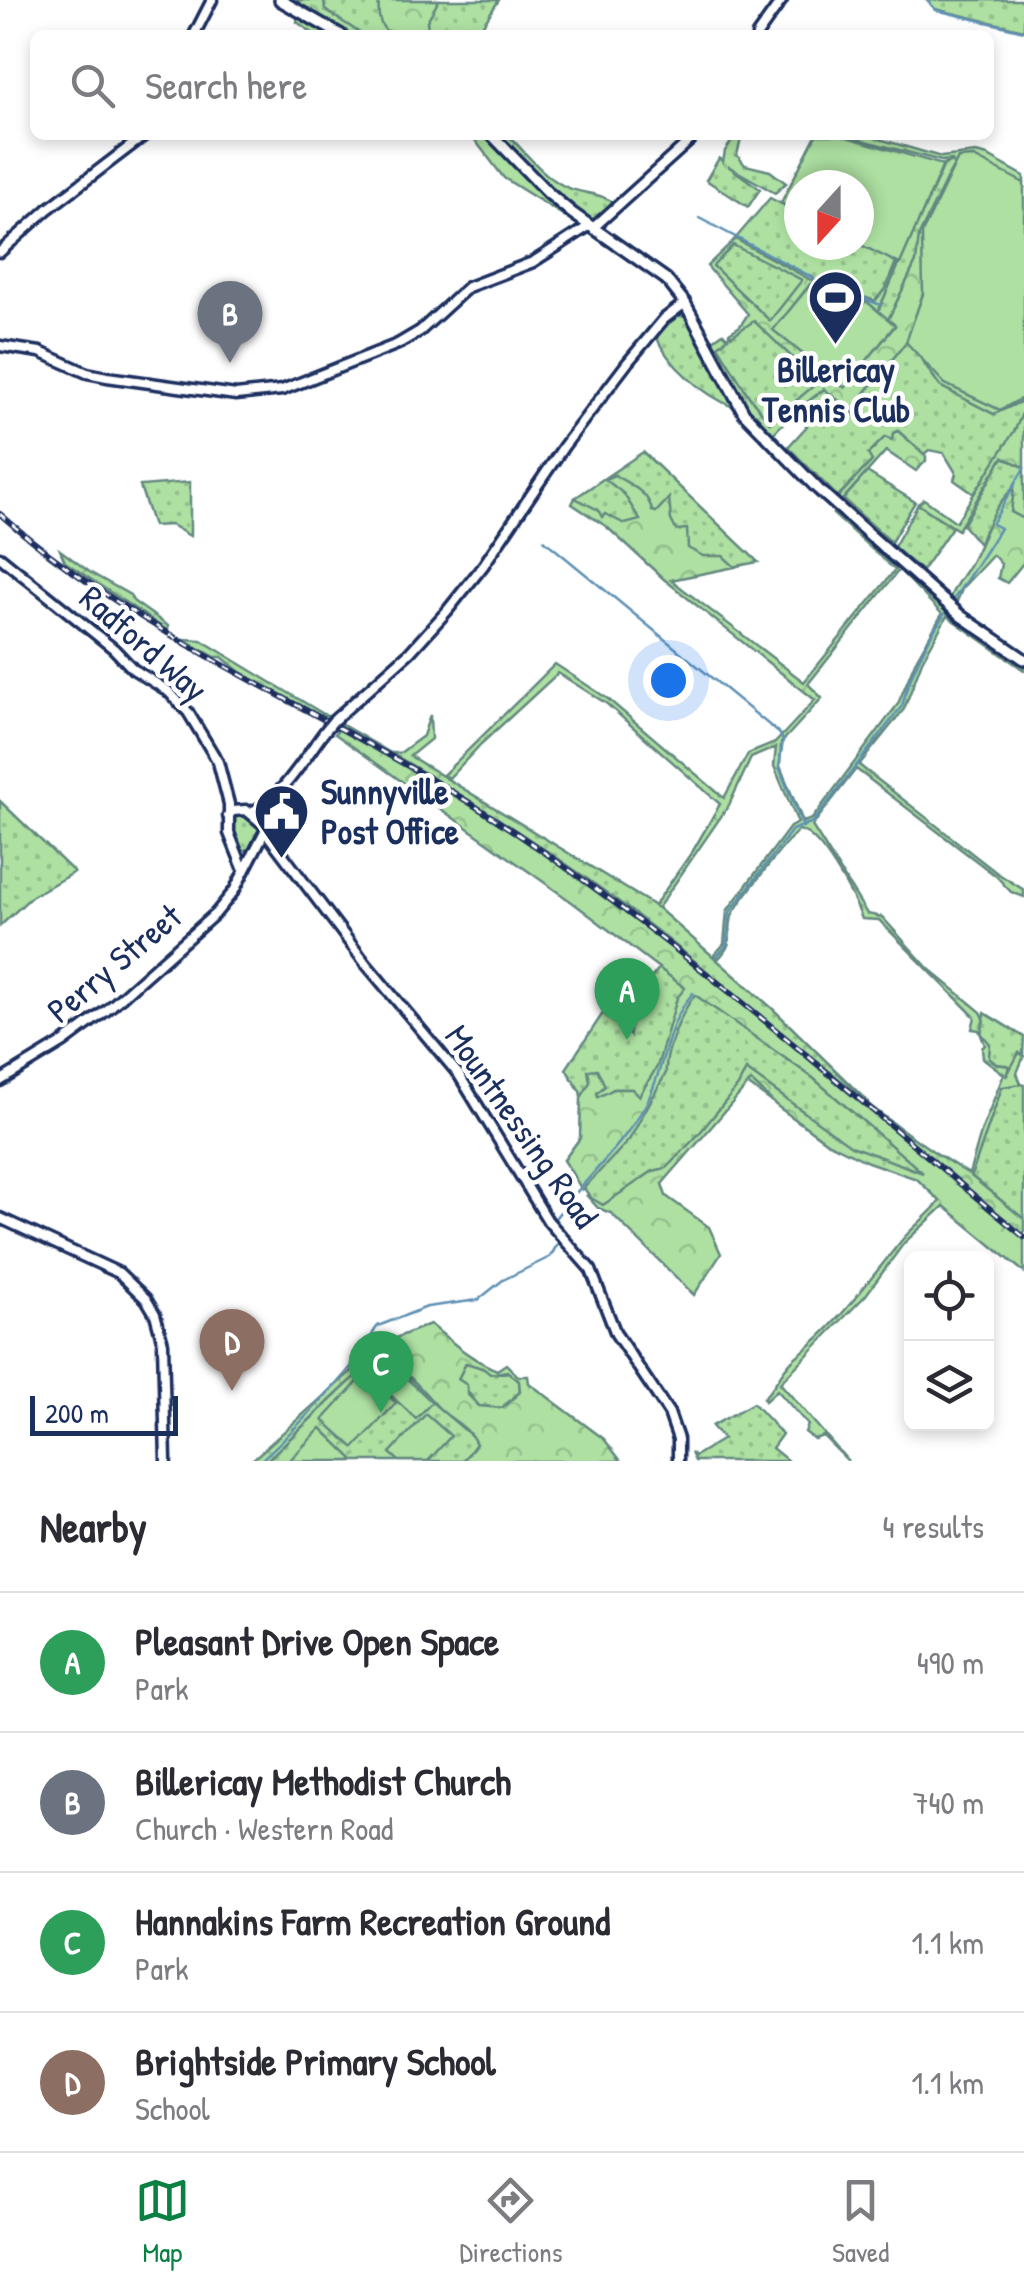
<!DOCTYPE html>
<meta charset="utf-8">
<style>
:root{--surface:#fff;--page:#f7f7f7;--text:#2b2b33;--muted:#7c7c81;--line:#e1e1e2;--accent:#0b8043}
body{margin:0;font-family:"Patrick Hand",sans-serif;background:var(--page);color:var(--text)}
.controls{position:absolute;right:30px;bottom:30px;display:grid;overflow:hidden;border-radius:15px;box-shadow:0 5px 15px #0003}
.controls button{width:90px;height:90px;display:grid;place-items:center;padding:0;border:0;border-bottom:2px solid var(--line);background:var(--surface);color:var(--text);font:50px sans-serif}
.compass{position:absolute;left:784px;top:170px;width:90px;height:90px;border-radius:50%;background:var(--surface);box-shadow:0 5px 15px #0003;rotate:201deg}
.scale{position:absolute;left:30px;bottom:25px;width:148px;box-sizing:border-box;padding-left:10px;border:5px solid #1b2f5e;border-top:0;font-size:28px;line-height:35px;white-space:nowrap;color:#1b2f5e;-webkit-text-stroke:8px #fff;paint-order:stroke}
.you{position:absolute;left:668px;top:680px;width:35px;height:35px;margin:-25px;border:8px solid #fff;border-radius:50%;background:#1a73e8;box-shadow:0 0 0 15px #1a73e833}
.badge{display:grid;place-items:center;width:65px;height:65px;border-radius:50%;background:var(--accent);color:#fff;font-size:32px;font-weight:700}
.pin{position:absolute;translate:-50% -82px;filter:drop-shadow(0 2px 5px #0008)}
.pin::after{content:'';position:absolute;top:52px;width:35px;height:30px;background:inherit;clip-path:polygon(0 0,100% 0,50% 100%)}
.list{margin:0;padding:0;list-style:none}
h2{display:flex;justify-content:space-between;align-items:center;height:130px;margin:0;padding:0 40px;font-size:42px}
h2 small{font-size:32px;font-weight:400;color:var(--muted)}
.list li{display:grid;grid-template-columns:65px 1fr auto;gap:30px;align-items:center;box-sizing:border-box;height:140px;padding:0 40px;border-top:2px solid var(--line)}
.list b{display:block;font-size:38px;white-space:nowrap}
.list p{margin:0;font-size:32px;white-space:nowrap;color:var(--muted)}
.list em{font-size:32px;font-style:normal;color:var(--muted)}
.icon{flex:none;width:55px;height:55px;fill:none;stroke:currentColor;stroke-width:2;stroke-linecap:round;stroke-linejoin:round}
.map{position:relative;flex:none;width:1024px;height:1461px;overflow:hidden}
.search{position:absolute;background:var(--surface);box-shadow:0 5px 15px #0003;left:30px;right:30px;top:30px;height:110px;display:flex;align-items:center;gap:25px;box-sizing:border-box;padding:0 35px;border-radius:15px;color:var(--muted);font-size:38px}
.sheet{height:690px;background:var(--surface)}
nav{display:flex;justify-content:space-around;align-items:center;box-sizing:border-box;height:140px;border-top:2px solid var(--line);background:var(--surface);font-size:28px;color:var(--muted)}
nav a{display:grid;justify-items:center;gap:5px}
nav .on{color:var(--accent)}
.map>svg:first-child{display:block}
.green{fill:url(#green-dots);stroke:#648880;stroke-width:2.5}
.forest{fill:url(#forest-crowns);stroke:#648880;stroke-width:2.5;fill-rule:evenodd}
.pitch{fill:#ade0a1;stroke:#648880;stroke-width:2.5}
.lines{fill:none;stroke-linecap:round;stroke-linejoin:round}
.stream{stroke:#5e90b4;stroke-width:2.5}
.secondary-casing{stroke:#1b2f5e;stroke-width:15}
.primary-casing{stroke:#1b2f5e;stroke-width:16}
.secondary{stroke:#fff;stroke-width:8}
.primary{stroke:#fff;stroke-width:9}
.rail-casing{stroke:#1b2f5e;stroke-width:6}
.rail{stroke:#fff;stroke-width:2.5;stroke-dasharray:8;stroke-linecap:butt}
.secondary-bridge-casing{stroke:#1b2f5e;stroke-width:15;stroke-linecap:butt}
.secondary-bridge{stroke:#fff;stroke-width:8}
.labels{text-anchor:middle;dominant-baseline:central;stroke-width:9;stroke-linejoin:round;paint-order:stroke}
.poi-label{font-size:35px;font-weight:bold;fill:#1b2f5e;stroke:#fff}
.street-label{font-size:35px;fill:#1b2f5e;stroke:#fff}
</style>
<div class="map">
<svg width="1024" height="1461" viewBox="0 0 1024 1461">
<defs>
<pattern id="green-dots" width="8" height="8" patternUnits="userSpaceOnUse" patternTransform="scale(2.5)"><rect width="8" height="8" fill="#ade0a1"/><path d="M2 2h.1M6 6h.1" fill="none" stroke="#94c08d" stroke-width="1.8" stroke-linecap="round"/></pattern>
<pattern id="forest-crowns" width="20" height="18" patternUnits="userSpaceOnUse" patternTransform="scale(2.5)"><rect width="20" height="18" fill="#ade0a1"/><path d="M2 6a3 3 0 1 1 6 0M12 15a3 3 0 1 1 6 0" fill="none" stroke="#94c08d"/></pattern>
</defs>
<rect width="100%" height="100%" fill="#fff"/>
<filter id="ink" filterUnits="userSpaceOnUse"><feTurbulence type="fractalNoise" baseFrequency=".01" numOctaves="2"/><feDisplacementMap in="SourceGraphic" scale="20" xChannelSelector="R" yChannelSelector="G"/><feConvolveMatrix kernelMatrix="1 2 1 2 8 2 1 2 1" color-interpolation-filters="sRGB"/></filter>
<g filter="url(#ink)">
<!-- green -->
<g class="green">
<path d="M292,0H499L476,35H360Z"/>
<path d="M927,0H1024V30L935,9Z"/>
<path d="M492,135H508C525,152 542,175 564,186C582,195 602,192 617,205L593,228L572,213Z"/>
<path d="M736,135H742L737,155L745,165L770,171L786,183L775,193L728,166L760,189L748,207L706,180L719,158L723,162L725,151Z"/>
<path d="M958,158L946,180L916,262L888,320L878,311L943,165Z"/>
<path d="M770,198L799,213V245L859,244L896,262L885,289L875,301L813,280V278L735,239Z"/>
<path d="M734,245L803,280L770,321L712,266Z"/>
<path d="M678,315L688,318L735,408C704,395 668,366 655,334Z"/>
<path d="M753,319L819,382L770,423L748,395L716,344Z"/>
<path d="M908,339L940,386L994,414L1024,400C1024,432 991,468 974,494L954,480L956,473L944,453L929,450L924,454L898,431L892,441L868,454L873,460L837,497L788,447L807,426L793,413L824,389L854,414L856,405Z"/>
<path d="M643,452L758,562L665,580L575,498Z"/>
<path d="M1003,457L1024,467V519L1011,512L1013,489L983,533L979,544L963,525Z"/>
<path d="M867,472L915,502L891,542L843,500Z"/>
<path d="M190,482V536L171,525L153,526L140,486Z"/>
<path d="M918,504L952,527L922,571L894,547Z"/>
<path d="M430,715L431,739L410,756L658,908L773,1009L869,1103C715,978 563,854 391,753H400L423,736Z"/>
<path d="M0,801L74,872L31,897L0,926Z"/>
<path d="M245,812L258,819L264,830C256,843 254,852 238,850L231,833L233,814Z"/>
<path d="M659,968L812,1077L929,1174L827,1142L743,1081L672,1167L611,1213L598,1208L564,1160L580,1138L634,1094L631,1089H614L583,1106L580,1091L566,1069L603,1013L630,1036V1006Z"/>
<path d="M985,1013L1024,1037L1023,1055L1019,1053L1008,1077L1005,1078L1009,1066L996,1064L989,1059L987,1042L981,1034Z"/>
<path d="M1021,1084L1024,1085V1219L971,1176L1002,1087Z"/>
<path d="M466,1362L497,1374L509,1372L519,1381L520,1392L502,1408L479,1406L458,1379Z"/>
<path d="M387,1364L414,1381L433,1403L473,1437L476,1444L463,1461H266L360,1372Z"/>
<path d="M753,1403L782,1434L772,1448L788,1461H695L691,1453L695,1456L723,1439L712,1426Z"/>
</g>
<!-- forest -->
<g class="forest">
<path d="M283,0H324L325,10L363,35H315L297,22L298,15Z"/>
<path d="M382,0H439L427,21L428,29C401,40 375,40 379,2Z"/>
<path d="M471,135H488L566,211L563,215L504,178Z"/>
<path d="M843,135H866L941,157L976,153L988,156L1024,176V187L954,168L952,160L941,161Z"/>
<path d="M942,165L943,167L878,311L866,302L834,334L830,326L841,309L810,284L774,330L845,387L895,326L888,320L916,262L919,235L947,178L924,233L923,294L910,334L947,382L999,406L1024,394V400L994,414L940,386L908,340L856,404L866,414V422L824,389L793,413L772,435L746,407L709,343L723,333L728,338L718,346L748,395L770,423L818,382L754,321L731,336L729,333L740,326L748,314L707,266L735,239L813,281L875,301L885,289ZM733,245L802,280L770,321L713,266Z"/>
<path d="M1024,409V467L1003,457L958,530L918,504L924,499L956,522L1015,430Z"/>
<path d="M898,431L926,456V461L916,471L886,451L843,499L891,542L889,545L817,483L785,450L788,447L838,497L872,461L868,454L885,437L892,440L893,433Z"/>
<path d="M614,475C629,484 649,492 652,511L656,512L669,498L671,520L676,530L687,529L688,548L703,556H723L735,567L671,580L804,682L895,570L833,514L835,513L899,570L808,684L822,698L781,743L780,766L803,822L812,819L898,704L915,662L942,614L902,573L949,613L1024,666V670L947,616L922,661L904,709L859,765L997,873L1024,890V897L1011,892L996,876L856,769L812,826L867,914L882,917L929,969L981,1012L984,1018L981,1033L990,1044L989,1058L996,1064L1009,1066L1006,1077L1019,1053L1024,1056L1017,1073L1021,1084L1002,1087L971,1176L1024,1219V1272L944,1206L904,1243L866,1295L780,1383L848,1461L823,1436L814,1439L805,1432L808,1425L777,1390L765,1401L763,1398C777,1386 782,1367 797,1356C839,1324 868,1281 902,1240C914,1226 929,1215 940,1201L917,1179L868,1162L827,1142L777,1106L751,1081L662,1184L666,1196L709,1227L721,1254L694,1295L611,1213L598,1208L586,1195L603,1205L653,1171L666,1168L698,1135L738,1086L746,1070L851,1146L923,1173L812,1077L695,995C682,1010 664,1054 666,1073L629,1140L582,1190L564,1160L580,1138L581,1098L590,1082L588,1070L597,1069L605,1086L597,1093L598,1097L614,1089H632L639,1096L657,1067L677,998L685,988L576,905L335,734L341,724C457,791 572,862 676,946C772,1022 864,1111 969,1174L982,1129L1004,1074L983,1058L982,1048L985,1045L979,1030L972,1029L975,1017L879,920L862,919C854,897 821,834 799,830C792,834 734,908 732,916C727,937 735,942 718,959L714,955L724,944L727,911L790,827L798,823L774,766L776,747L751,758L729,805L658,908L654,906L694,849L720,804L607,704L558,673L482,743L449,778L443,775L555,664L608,699L724,798L748,754L775,743L815,700L665,580L607,527L572,504L575,498L598,510L602,517L605,514L625,524L640,520L624,494L605,479Z"/>
<path d="M1014,488L1011,512L1024,519V562L1007,583L998,578L1001,564L993,555L963,587L955,606L949,601C953,585 966,573 973,558C986,533 992,506 1014,488Z"/>
<path d="M60,550L91,573L130,595L133,601L168,626V631L65,562Z"/>
<path d="M183,639L201,640L330,718L328,720L240,672L222,657H215Z"/>
<path d="M430,1324C451,1341 471,1360 497,1370L506,1364L518,1376H528L529,1383L604,1439L621,1461H463L476,1444C468,1425 449,1420 436,1405C421,1390 409,1370 387,1364L372,1372H360L266,1461H251L383,1343ZM466,1363L483,1368L490,1374L507,1371L519,1381L520,1392L502,1408L479,1406L468,1395L467,1385L458,1379Z"/>
</g>
<!-- pitch -->
<g class="pitch">
<path d="M816,135H840L943,165L900,264L859,244V185H799V213L781,203Z"/>
<path d="M974,157L1024,183V397L1000,410L945,384L906,342L923,294L922,233L958,158Z"/>
<path d="M811,284L851,318L866,301L895,325L845,388L773,330Z"/>
<path d="M400,1372L432,1402L416,1419L384,1389Z"/>
<path d="M365,1374L396,1403L354,1448L323,1420Z"/>
<path d="M426,1414L451,1436L428,1461H399L390,1453Z"/>
<path d="M321,1428L353,1459L351,1461H289Z"/>
</g>
<g class="lines">
<!-- stream -->
<g class="stream">
<path d="M927,0L936,10L1024,31"/>
<path d="M699,218L814,278L813,280L881,305"/>
<path d="M544,540L780,734L783,741L779,767L803,827"/>
<path d="M715,958L726,946L730,912L792,830L813,822L902,706C918,640 966,586 1000,528L992,524L1024,468"/>
<path d="M553,1221C583,1181 620,1149 645,1106C665,1070 665,1024 693,993"/>
<path d="M260,1461C298,1427 331,1391 363,1353C371,1344 370,1334 378,1326L427,1307L478,1300L503,1280L550,1257L560,1240"/>
</g>
<defs>
<g id="secondary">
<path d="M194,35L212,0"/>
<path d="M757,35L782,0"/>
<path d="M593,228L696,135"/>
<path d="M0,252L48,209L145,135"/>
<path d="M0,346L40,352L87,373L107,377L236,395L282,390L398,344L420,331L468,287L533,262L589,226"/>
<path d="M0,557L114,649L133,669L168,691L188,712L218,762L229,804V833L243,868"/>
<path d="M333,721L410,652L447,611L483,566L564,446L628,362L664,319L685,303"/>
<path d="M250,812C278,804 307,754 325,731"/>
<path d="M228,816L233,811L246,810L264,825"/>
<path d="M265,831L366,964L459,1075L548,1221L591,1270L616,1334L669,1413L678,1439V1461"/>
<path d="M0,1081L64,1042L107,1010L216,913L234,891L265,831L266,813L273,797"/>
<path d="M0,1218L119,1273L146,1299L155,1314L163,1343L166,1461"/>
</g>
<g id="primary">
<path d="M280,0L341,35"/>
<path d="M492,135L548,193L572,213L666,279L685,303L744,413L818,489L961,616L1024,659"/>
</g>
</defs>
<!-- secondary casing -->
<use href="#secondary" class="secondary-casing"/>
<!-- primary casing -->
<use href="#primary" class="primary-casing"/>
<!-- secondary -->
<use href="#secondary" class="secondary"/>
<!-- primary -->
<use href="#primary" class="primary"/>
<defs>
<path id="rail" d="M0,514C145,642 328,711 489,815C679,939 849,1093 1024,1237"/>
</defs>
<!-- rail casing -->
<use href="#rail" class="rail-casing"/>
<!-- rail -->
<use href="#rail" class="rail"/>
<defs>
<path id="secondary-bridge" d="M325,731L333,721"/>
</defs>
<!-- secondary-bridge casing -->
<use href="#secondary-bridge" class="secondary-bridge-casing"/>
<!-- secondary-bridge -->
<use href="#secondary-bridge" class="secondary-bridge"/>
</g>
</g>
<!-- icons -->
<defs>
<symbol id="stadium-pin" viewBox="-11 -11 22 30"><path d="M0 17L-7.5 6A9.5 9.5 0 1 1 7.5 6Z" fill="#1b2f5e" stroke="#fff"/><path d="M0-5a6.5 5 0 1 0 0 10a6.5 5 0 1 0 0-10ZM-3.5-1.8h7v3.6h-7Z" fill="#fff"/></symbol>
<symbol id="civic-pin" viewBox="-11 -11 22 30"><path d="M0 17L-7.5 6A9.5 9.5 0 1 1 7.5 6Z" fill="#1b2f5e" stroke="#fff"/><path d="M-.6-6.5H3V-4.5H.6V-3L4-1V1h2V6H-6V1h2V-1L-.6-3ZM-1.2 2.5V6h2.4V2.5Z" fill="#fff"/></symbol>
</defs>
<g fill-rule="evenodd">
<use href="#stadium-pin" x="804" y="266" width="63" height="86"/>
<use href="#civic-pin" x="250" y="780" width="63" height="86"/>
</g>
<g class="labels">
<!-- poi labels -->
<g class="poi-label">
<text x="836" y="369">Billericay<tspan x="836" dy="40">Tennis Club</tspan></text>
<text x="321" y="791" text-anchor="start">Sunnyville<tspan x="321" dy="40">Post Office</tspan></text>
</g>
<!-- street labels -->
<g class="street-label">
<text transform="translate(144 643) rotate(41)">Radford Way</text>
<text transform="translate(114 963) rotate(-40)">Perry Street</text>
<text transform="translate(522 1126) rotate(55)">Mountnessing Road</text>
</g>
</g>
</svg>
<div class="controls">
<button><svg class="icon" aria-label="locate" viewBox="0 0 24 24"><circle cx="12" cy="12" r="6"/><path d="M12 2v4M12 18v4M2 12h4M18 12h4"/></svg></button>
<button><svg class="icon" aria-label="layers" viewBox="0 0 24 24"><path d="M12 4l9 5-9 5-9-5zM3 14l9 5 9-5"/></svg></button>
</div>
<svg class="compass" viewBox="-18 -18 36 36"><path d="M0-13l5 13h-10z" fill="#e53935"/><path d="M0 13l5-13h-10z" fill="#7c7c81"/></svg>
<div class="scale">200 m</div>
<div class="you"></div>
<div class="pin badge" style="left:627px;top:1040px;background:#2e9e5b">A</div>
<div class="pin badge" style="left:230px;top:363px;background:#6b7280">B</div>
<div class="pin badge" style="left:381px;top:1413px;background:#2e9e5b">C</div>
<div class="pin badge" style="left:232px;top:1391px;background:#8d6e63">D</div>
<div class="search"><svg class="icon" aria-label="search" viewBox="0 0 24 24"><circle cx="10" cy="10" r="6"/><path d="M15 15l6 6"/></svg>Search here</div>
</div>
<section class="sheet">
<h2>Nearby<small>4 results</small></h2>
<ul class="list">
<li><span class="badge" style="background:#2e9e5b">A</span><div><b>Pleasant Drive Open Space</b><p>Park</p></div><em>490 m</em></li>
<li><span class="badge" style="background:#6b7280">B</span><div><b>Billericay Methodist Church</b><p>Church · Western Road</p></div><em>740 m</em></li>
<li><span class="badge" style="background:#2e9e5b">C</span><div><b>Hannakins Farm Recreation Ground</b><p>Park</p></div><em>1.1 km</em></li>
<li><span class="badge" style="background:#8d6e63">D</span><div><b>Brightside Primary School</b><p>School</p></div><em>1.1 km</em></li>
</ul>
</section>
<nav>
<a class="on"><svg class="icon" aria-label="map" viewBox="0 0 24 24"><path d="M3 6l6-2 6 2 6-2v14l-6 2-6-2-6 2zM9 4v14M15 6v14"/></svg>Map</a>
<a><svg class="icon" aria-label="directions" viewBox="0 0 24 24"><path d="M12 3l9 9-9 9-9-9zM9 14v-3h6M13 9l2 2-2 2"/></svg>Directions</a>
<a><svg class="icon" aria-label="saved" viewBox="0 0 24 24"><path d="M7 4h10v16l-5-4-5 4z"/></svg>Saved</a>
</nav>
